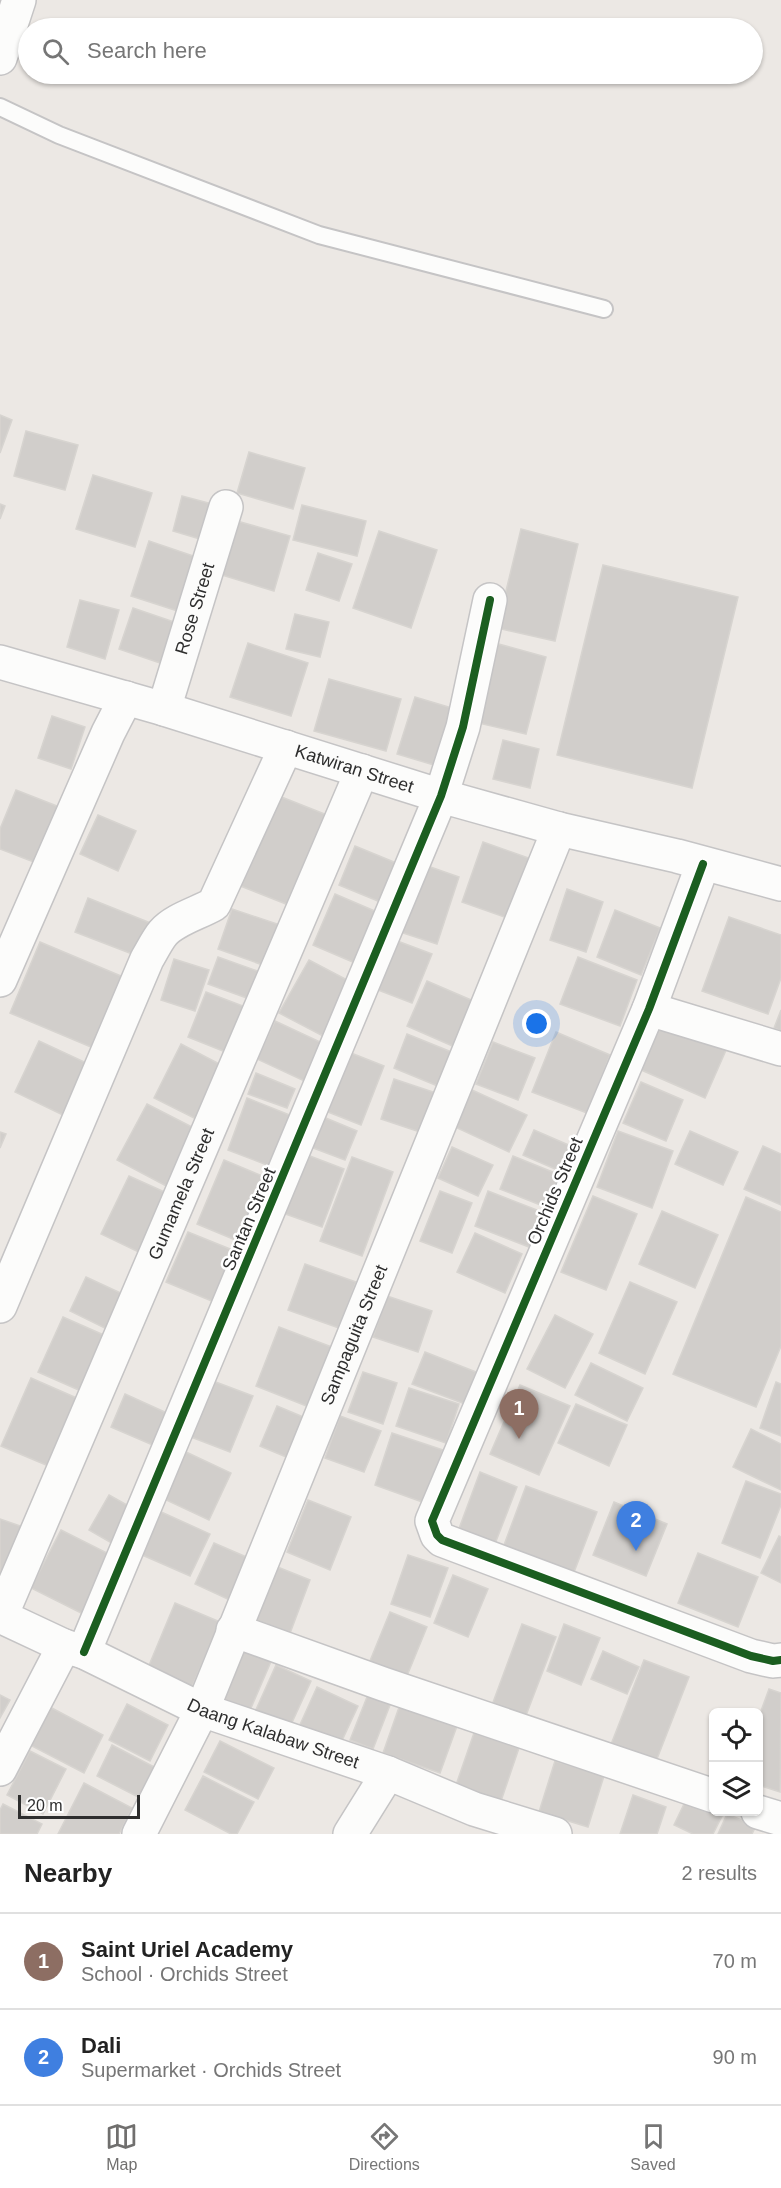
<!DOCTYPE html>
<meta charset="utf-8">
<style>
:root{--surface:#fff;--page:#f6f6f6;--text:#222;--muted:#767676;--line:#e0e0e0;--accent:#706f6e}
body{margin:0;font-family:Helvetica,sans-serif;background:var(--page);color:var(--text)}
.controls{position:absolute;right:18px;bottom:18px;display:grid;overflow:hidden;border-radius:9px;box-shadow:0 2px 4px #0004}
.controls button{width:54px;height:54px;display:grid;place-items:center;padding:0;border:0;border-bottom:2px solid var(--line);background:var(--surface);color:var(--text);font:30px sans-serif}
.scale{position:absolute;left:18px;bottom:15px;width:122px;box-sizing:border-box;padding-left:6px;border:3px solid #2e2e2e;border-top:0;font-size:16px;line-height:21px;white-space:nowrap;color:#2e2e2e;-webkit-text-stroke:4px #fff;paint-order:stroke}
.you{position:absolute;left:537px;top:1024px;width:21px;height:21px;margin:-15px;border:4px solid #fff;border-radius:50%;background:#1a73e8;box-shadow:0 0 0 9px #1a73e833}
.badge{display:grid;place-items:center;width:39px;height:39px;border-radius:50%;background:var(--accent);color:#fff;font-size:20px;font-weight:700}
.pin{position:absolute;translate:-50% -50px;filter:drop-shadow(0 2px 3px #0008)}
.pin::after{content:'';position:absolute;top:32px;width:21px;height:18px;background:inherit;clip-path:polygon(0 0,100% 0,50% 100%)}
.list{margin:0;padding:0;list-style:none}
h2{display:flex;justify-content:space-between;align-items:center;height:78px;margin:0;padding:0 24px;font-size:26px}
h2 small{font-size:20px;font-weight:400;color:var(--muted)}
.list li{display:grid;grid-template-columns:39px 1fr auto;gap:18px;align-items:center;box-sizing:border-box;height:96px;padding:0 24px;border-top:2px solid var(--line)}
.list b{display:block;font-size:22px;white-space:nowrap}
.list p{margin:0;font-size:20px;white-space:nowrap;color:var(--muted)}
.list em{font-size:20px;font-style:normal;color:var(--muted)}
.icon{flex:none;width:33px;height:33px;fill:none;stroke:currentColor;stroke-width:2;stroke-linecap:round;stroke-linejoin:round}
.map{position:relative;flex:none;width:781px;height:1834px;overflow:hidden}
.search{position:absolute;background:var(--surface);box-shadow:0 2px 4px #0004;left:18px;right:18px;top:18px;height:66px;display:flex;align-items:center;gap:15px;box-sizing:border-box;padding:0 21px;border-radius:33px;color:var(--muted);font-size:22px}
.sheet{height:270px;background:var(--surface)}
nav{display:flex;justify-content:space-around;align-items:center;box-sizing:border-box;height:84px;border-top:2px solid var(--line);background:var(--surface);font-size:16px;color:var(--muted)}
nav a{display:grid;justify-items:center;gap:3px}
nav .on{color:var(--accent)}
.map>svg:first-child{display:block}
.building{fill:#d1cecb;stroke:#d7d4d0;stroke-width:1.5}
.lines{fill:none;stroke-linecap:round;stroke-linejoin:round}
.service-casing{stroke:#c5c4c5;stroke-width:20}
.minor-casing{stroke:#c5c4c5;stroke-width:36}
.tertiary-casing{stroke:#c5c4c5;stroke-width:36}
.service{stroke:#fcfcfb;stroke-width:16}
.minor{stroke:#fcfcfb;stroke-width:33}
.tertiary{stroke:#fcfcfb;stroke-width:33}
.cycleway-casing{stroke:#fff;stroke-width:11}
.cycleway{stroke:#1b5e20;stroke-width:8}
.labels{text-anchor:middle;dominant-baseline:central;stroke-width:5;stroke-linejoin:round;paint-order:stroke}
.street-label{font-size:18px;fill:#2e2e2e;stroke:#fff}
</style>
<div class="map">
<svg width="781" height="1834" viewBox="0 0 781 1834">
<rect width="100%" height="100%" fill="#ece8e4"/>
<!-- building -->
<g class="building">
<path d="M0,415L12,420L0,453Z"/>
<path d="M26,431L78,445L65,490L14,476Z"/>
<path d="M249,452L305,468L293,509L237,493Z"/>
<path d="M93,475L152,493L135,547L76,529Z"/>
<path d="M182,496L220,506L210,542L173,531Z"/>
<path d="M0,504L5,506L0,519Z"/>
<path d="M302,505L366,521L357,556L293,540Z"/>
<path d="M237,521L290,536L274,591L222,575Z"/>
<path d="M521,529L578,544L555,641L497,628Z"/>
<path d="M379,531L437,550L411,628L353,608Z"/>
<path d="M149,541L205,560L187,614L131,596Z"/>
<path d="M318,553L352,564L339,601L306,590Z"/>
<path d="M603,565L738,597L692,788L557,755Z"/>
<path d="M80,600L119,610L105,659L67,647Z"/>
<path d="M133,608L177,623L163,664L119,649Z"/>
<path d="M295,614L329,622L320,657L286,649Z"/>
<path d="M248,643L308,663L291,716L230,697Z"/>
<path d="M495,643L546,657L526,734L474,722Z"/>
<path d="M329,679L401,699L386,751L314,731Z"/>
<path d="M415,697L462,711L444,768L397,754Z"/>
<path d="M52,716L85,727L71,769L38,758Z"/>
<path d="M503,740L539,749L530,788L493,779Z"/>
<path d="M16,790L62,808L39,864L0,849V829Z"/>
<path d="M274,794L332,817L296,908L238,885Z"/>
<path d="M98,815L136,831L118,871L80,854Z"/>
<path d="M483,842L534,860L513,920L462,902Z"/>
<path d="M355,846L406,867L390,906L339,885Z"/>
<path d="M419,863L459,877L437,944L397,931Z"/>
<path d="M567,889L603,902L586,952L550,940Z"/>
<path d="M335,894L384,915L362,966L313,945Z"/>
<path d="M88,898L153,924L140,957L75,932Z"/>
<path d="M232,909L289,928L274,969L218,949Z"/>
<path d="M615,910L660,928L641,975L597,957Z"/>
<path d="M729,917L781,935V978L768,1014L702,991Z"/>
<path d="M392,939L432,954L412,1003L373,988Z"/>
<path d="M40,942L128,979L98,1050L10,1013Z"/>
<path d="M218,957L266,974L255,1001L208,984Z"/>
<path d="M578,957L637,980L620,1026L560,1004Z"/>
<path d="M174,959L209,970L195,1011L161,1000Z"/>
<path d="M309,960L353,983L323,1036L279,1013Z"/>
<path d="M427,981L478,1003L457,1048L407,1026Z"/>
<path d="M206,992L256,1011L238,1057L188,1037Z"/>
<path d="M781,1010V1031L774,1028Z"/>
<path d="M661,1020L727,1048L705,1098L639,1069Z"/>
<path d="M275,1021L331,1047L313,1085L257,1059Z"/>
<path d="M556,1032L610,1055L587,1113L532,1092Z"/>
<path d="M407,1034L454,1053L440,1087L394,1068Z"/>
<path d="M39,1041L91,1065L67,1117L15,1092Z"/>
<path d="M493,1042L535,1058L518,1100L476,1084Z"/>
<path d="M181,1044L233,1071L206,1124L154,1098Z"/>
<path d="M346,1051L384,1066L361,1125L323,1110Z"/>
<path d="M256,1073L295,1089L287,1108L248,1094Z"/>
<path d="M394,1079L436,1093L423,1133L381,1119Z"/>
<path d="M641,1082L683,1100L666,1141L623,1123Z"/>
<path d="M472,1090L527,1115L509,1152L455,1127Z"/>
<path d="M247,1098L292,1116L272,1167L228,1150Z"/>
<path d="M147,1104L200,1131L170,1188L117,1160Z"/>
<path d="M321,1116L357,1131L345,1160L308,1146Z"/>
<path d="M534,1130L580,1150L569,1175L523,1155Z"/>
<path d="M618,1131L673,1151L652,1208L597,1187Z"/>
<path d="M690,1131L738,1152L723,1185L675,1164Z"/>
<path d="M0,1132L6,1134L0,1148Z"/>
<path d="M763,1146L781,1154V1205L744,1189Z"/>
<path d="M452,1147L493,1165L478,1196L438,1178Z"/>
<path d="M302,1153L344,1169L322,1227L280,1212Z"/>
<path d="M513,1156L560,1175L548,1208L500,1189Z"/>
<path d="M352,1157L393,1172L362,1256L320,1241Z"/>
<path d="M224,1160L272,1180L245,1244L197,1224Z"/>
<path d="M129,1176L176,1197L147,1256L101,1234Z"/>
<path d="M440,1191L472,1203L452,1253L420,1241Z"/>
<path d="M488,1191L547,1214L534,1249L475,1226Z"/>
<path d="M593,1196L637,1214L606,1290L561,1272Z"/>
<path d="M746,1197L781,1212V1346L756,1407L673,1374Z"/>
<path d="M662,1211L718,1235L695,1288L639,1264Z"/>
<path d="M188,1232L235,1251L214,1302L166,1282Z"/>
<path d="M475,1233L522,1254L505,1293L457,1272Z"/>
<path d="M305,1264L356,1282L339,1328L288,1310Z"/>
<path d="M86,1277L136,1300L119,1335L70,1311Z"/>
<path d="M630,1282L677,1302L645,1374L599,1353Z"/>
<path d="M387,1296L432,1311L418,1352L373,1337Z"/>
<path d="M555,1315L593,1334L565,1388L527,1369Z"/>
<path d="M63,1317L115,1340L90,1395L38,1372Z"/>
<path d="M279,1327L337,1349L314,1409L256,1386Z"/>
<path d="M425,1352L476,1372L465,1404L412,1384Z"/>
<path d="M591,1363L643,1388L627,1421L575,1395Z"/>
<path d="M363,1372L397,1383L383,1424L348,1412Z"/>
<path d="M31,1378L88,1403L58,1470L1,1446Z"/>
<path d="M213,1381L253,1396L230,1452L191,1437Z"/>
<path d="M776,1382L781,1384V1436L760,1428Z"/>
<path d="M520,1385L570,1406L539,1475L490,1454Z"/>
<path d="M409,1388L459,1404L446,1443L396,1426Z"/>
<path d="M125,1394L169,1414L155,1446L111,1427Z"/>
<path d="M576,1404L627,1425L609,1466L558,1443Z"/>
<path d="M277,1406L308,1419L291,1459L260,1446Z"/>
<path d="M340,1416L381,1431L364,1472L325,1458Z"/>
<path d="M751,1429L781,1444V1490L733,1467Z"/>
<path d="M392,1433L443,1450L425,1503L375,1485Z"/>
<path d="M186,1452L231,1473L209,1520L164,1499Z"/>
<path d="M480,1472L517,1487L493,1549L457,1534Z"/>
<path d="M746,1481L781,1494V1505L760,1558L722,1543Z"/>
<path d="M526,1486L597,1512L571,1580L501,1553Z"/>
<path d="M109,1495L136,1510L115,1545L89,1530Z"/>
<path d="M308,1500L351,1517L330,1570L287,1552Z"/>
<path d="M614,1502L667,1524L646,1576L593,1555Z"/>
<path d="M159,1511L210,1534L190,1576L140,1554Z"/>
<path d="M0,1519L26,1528L0,1584Z"/>
<path d="M61,1530L117,1558L87,1616L31,1588Z"/>
<path d="M779,1536L781,1537V1583L761,1573Z"/>
<path d="M214,1543L251,1559L232,1601L195,1584Z"/>
<path d="M698,1553L758,1577L738,1627L678,1603Z"/>
<path d="M408,1555L448,1568L430,1617L391,1604Z"/>
<path d="M270,1564L310,1580L286,1644L245,1629Z"/>
<path d="M453,1575L488,1589L468,1637L434,1623Z"/>
<path d="M175,1603L220,1622L191,1689L147,1670Z"/>
<path d="M390,1612L427,1627L402,1688L365,1673Z"/>
<path d="M522,1624L556,1637L525,1718L492,1705Z"/>
<path d="M564,1624L600,1638L581,1685L547,1671Z"/>
<path d="M242,1644L273,1657L248,1715L217,1702Z"/>
<path d="M603,1651L639,1667L627,1694L591,1679Z"/>
<path d="M644,1660L689,1677L653,1769L608,1752Z"/>
<path d="M276,1665L311,1681L289,1729L254,1714Z"/>
<path d="M317,1687L358,1706L339,1747L298,1729Z"/>
<path d="M769,1689L781,1693L780,1792L758,1785V1719Z"/>
<path d="M369,1692L392,1700L373,1749L350,1740Z"/>
<path d="M0,1695L10,1700L0,1718Z"/>
<path d="M403,1696L461,1715L440,1773L383,1753Z"/>
<path d="M127,1704L168,1725L150,1761L109,1740Z"/>
<path d="M48,1706L103,1735L84,1773L28,1744Z"/>
<path d="M474,1733L519,1748L501,1801L456,1785Z"/>
<path d="M220,1741L274,1768L258,1799L204,1772Z"/>
<path d="M112,1745L162,1771L146,1801L97,1776Z"/>
<path d="M30,1751L66,1769L43,1814L7,1795Z"/>
<path d="M555,1761L604,1776L588,1827L539,1812Z"/>
<path d="M203,1776L254,1802L237,1834H231L185,1810Z"/>
<path d="M84,1783L132,1808L119,1834H58Z"/>
<path d="M633,1795L666,1807L657,1834H620Z"/>
<path d="M686,1800L722,1816L713,1834H693L674,1825Z"/>
<path d="M3,1804L42,1824L37,1834H0V1810Z"/>
<path d="M727,1814L756,1826L752,1834H718Z"/>
</g>
<g class="lines">
<defs>
<path id="service" d="M0,107L59,135L319,235L604,309"/>
<g id="minor">
<path id="s1" d="M164,709L226,507"/>
<path d="M703,864L649,1009L432,1521L437,1535L442,1540L751,1656L773,1661L781,1660"/>
<path d="M0,980L108,733L126,698"/>
<path d="M649,1009L781,1049"/>
<path d="M0,1306L147,959C152,951 157,940 163,933C175,919 199,913 214,904L286,747"/>
<path id="s2" d="M0,1616L64,1646L84,1652L202,1710L388,1773L474,1809L555,1834"/>
<path id="s3" d="M1,1616L362,771"/>
<path d="M233,1630L383,1684L714,1796"/>
<path d="M84,1652L441,796L463,727L490,600"/>
<path d="M0,1769L64,1646"/>
<path d="M758,1812L781,1819"/>
<path id="s4" d="M139,1834L202,1710L559,829"/>
<path d="M350,1834L388,1773"/>
</g>
<g id="tertiary">
<path d="M0,58L19,0"/>
<path id="s5" d="M0,662L164,709L441,796L559,829L677,856L781,884"/>
</g>
</defs>
<!-- service casing -->
<use href="#service" class="service-casing"/>
<!-- minor casing -->
<use href="#minor" class="minor-casing"/>
<!-- tertiary casing -->
<use href="#tertiary" class="tertiary-casing"/>
<!-- service -->
<use href="#service" class="service"/>
<!-- minor -->
<use href="#minor" class="minor"/>
<!-- tertiary -->
<use href="#tertiary" class="tertiary"/>
<defs>
<g id="cycleway">
<path d="M703,864L649,1009L432,1521L437,1535L442,1540L751,1656L773,1661L781,1660"/>
<path d="M84,1652L441,796L463,727L490,600"/>
</g>
</defs>
<!-- cycleway casing -->
<use href="#cycleway" class="cycleway-casing"/>
<!-- cycleway -->
<use href="#cycleway" class="cycleway"/>
</g>
<g class="labels">
<!-- street labels -->
<g class="street-label">
<text stroke="none"><textPath href="#s1" startOffset="105">Rose Street</textPath></text>
<text stroke="none"><textPath href="#s5" startOffset="370">Katwiran Street</textPath></text>
<text transform="translate(555 1191) rotate(-67)">Orchids Street</text>
<text stroke="none"><textPath href="#s3" startOffset="459">Gumamela Street</textPath></text>
<text transform="translate(249 1219) rotate(-67)">Santan Street</text>
<text stroke="none"><textPath href="#s4" startOffset="544">Sampaguita Street</textPath></text>
<text stroke="none"><textPath href="#s2" startOffset="298">Daang Kalabaw Street</textPath></text>
</g>
</g>
</svg>
<div class="controls">
<button><svg class="icon" aria-label="locate" viewBox="0 0 24 24"><circle cx="12" cy="12" r="6"/><path d="M12 2v4M12 18v4M2 12h4M18 12h4"/></svg></button>
<button><svg class="icon" aria-label="layers" viewBox="0 0 24 24"><path d="M12 4l9 5-9 5-9-5zM3 14l9 5 9-5"/></svg></button>
</div>
<div class="scale">20 m</div>
<div class="you"></div>
<div class="pin badge" style="left:519px;top:1439px;background:#8d6e63">1</div>
<div class="pin badge" style="left:636px;top:1551px;background:#3f7fe0">2</div>
<div class="search"><svg class="icon" aria-label="search" viewBox="0 0 24 24"><circle cx="10" cy="10" r="6"/><path d="M15 15l6 6"/></svg>Search here</div>
</div>
<section class="sheet">
<h2>Nearby<small>2 results</small></h2>
<ul class="list">
<li><span class="badge" style="background:#8d6e63">1</span><div><b>Saint Uriel Academy</b><p>School · Orchids Street</p></div><em>70 m</em></li>
<li><span class="badge" style="background:#3f7fe0">2</span><div><b>Dali</b><p>Supermarket · Orchids Street</p></div><em>90 m</em></li>
</ul>
</section>
<nav>
<a class="on"><svg class="icon" aria-label="map" viewBox="0 0 24 24"><path d="M3 6l6-2 6 2 6-2v14l-6 2-6-2-6 2zM9 4v14M15 6v14"/></svg>Map</a>
<a><svg class="icon" aria-label="directions" viewBox="0 0 24 24"><path d="M12 3l9 9-9 9-9-9zM9 14v-3h6M13 9l2 2-2 2"/></svg>Directions</a>
<a><svg class="icon" aria-label="saved" viewBox="0 0 24 24"><path d="M7 4h10v16l-5-4-5 4z"/></svg>Saved</a>
</nav>
